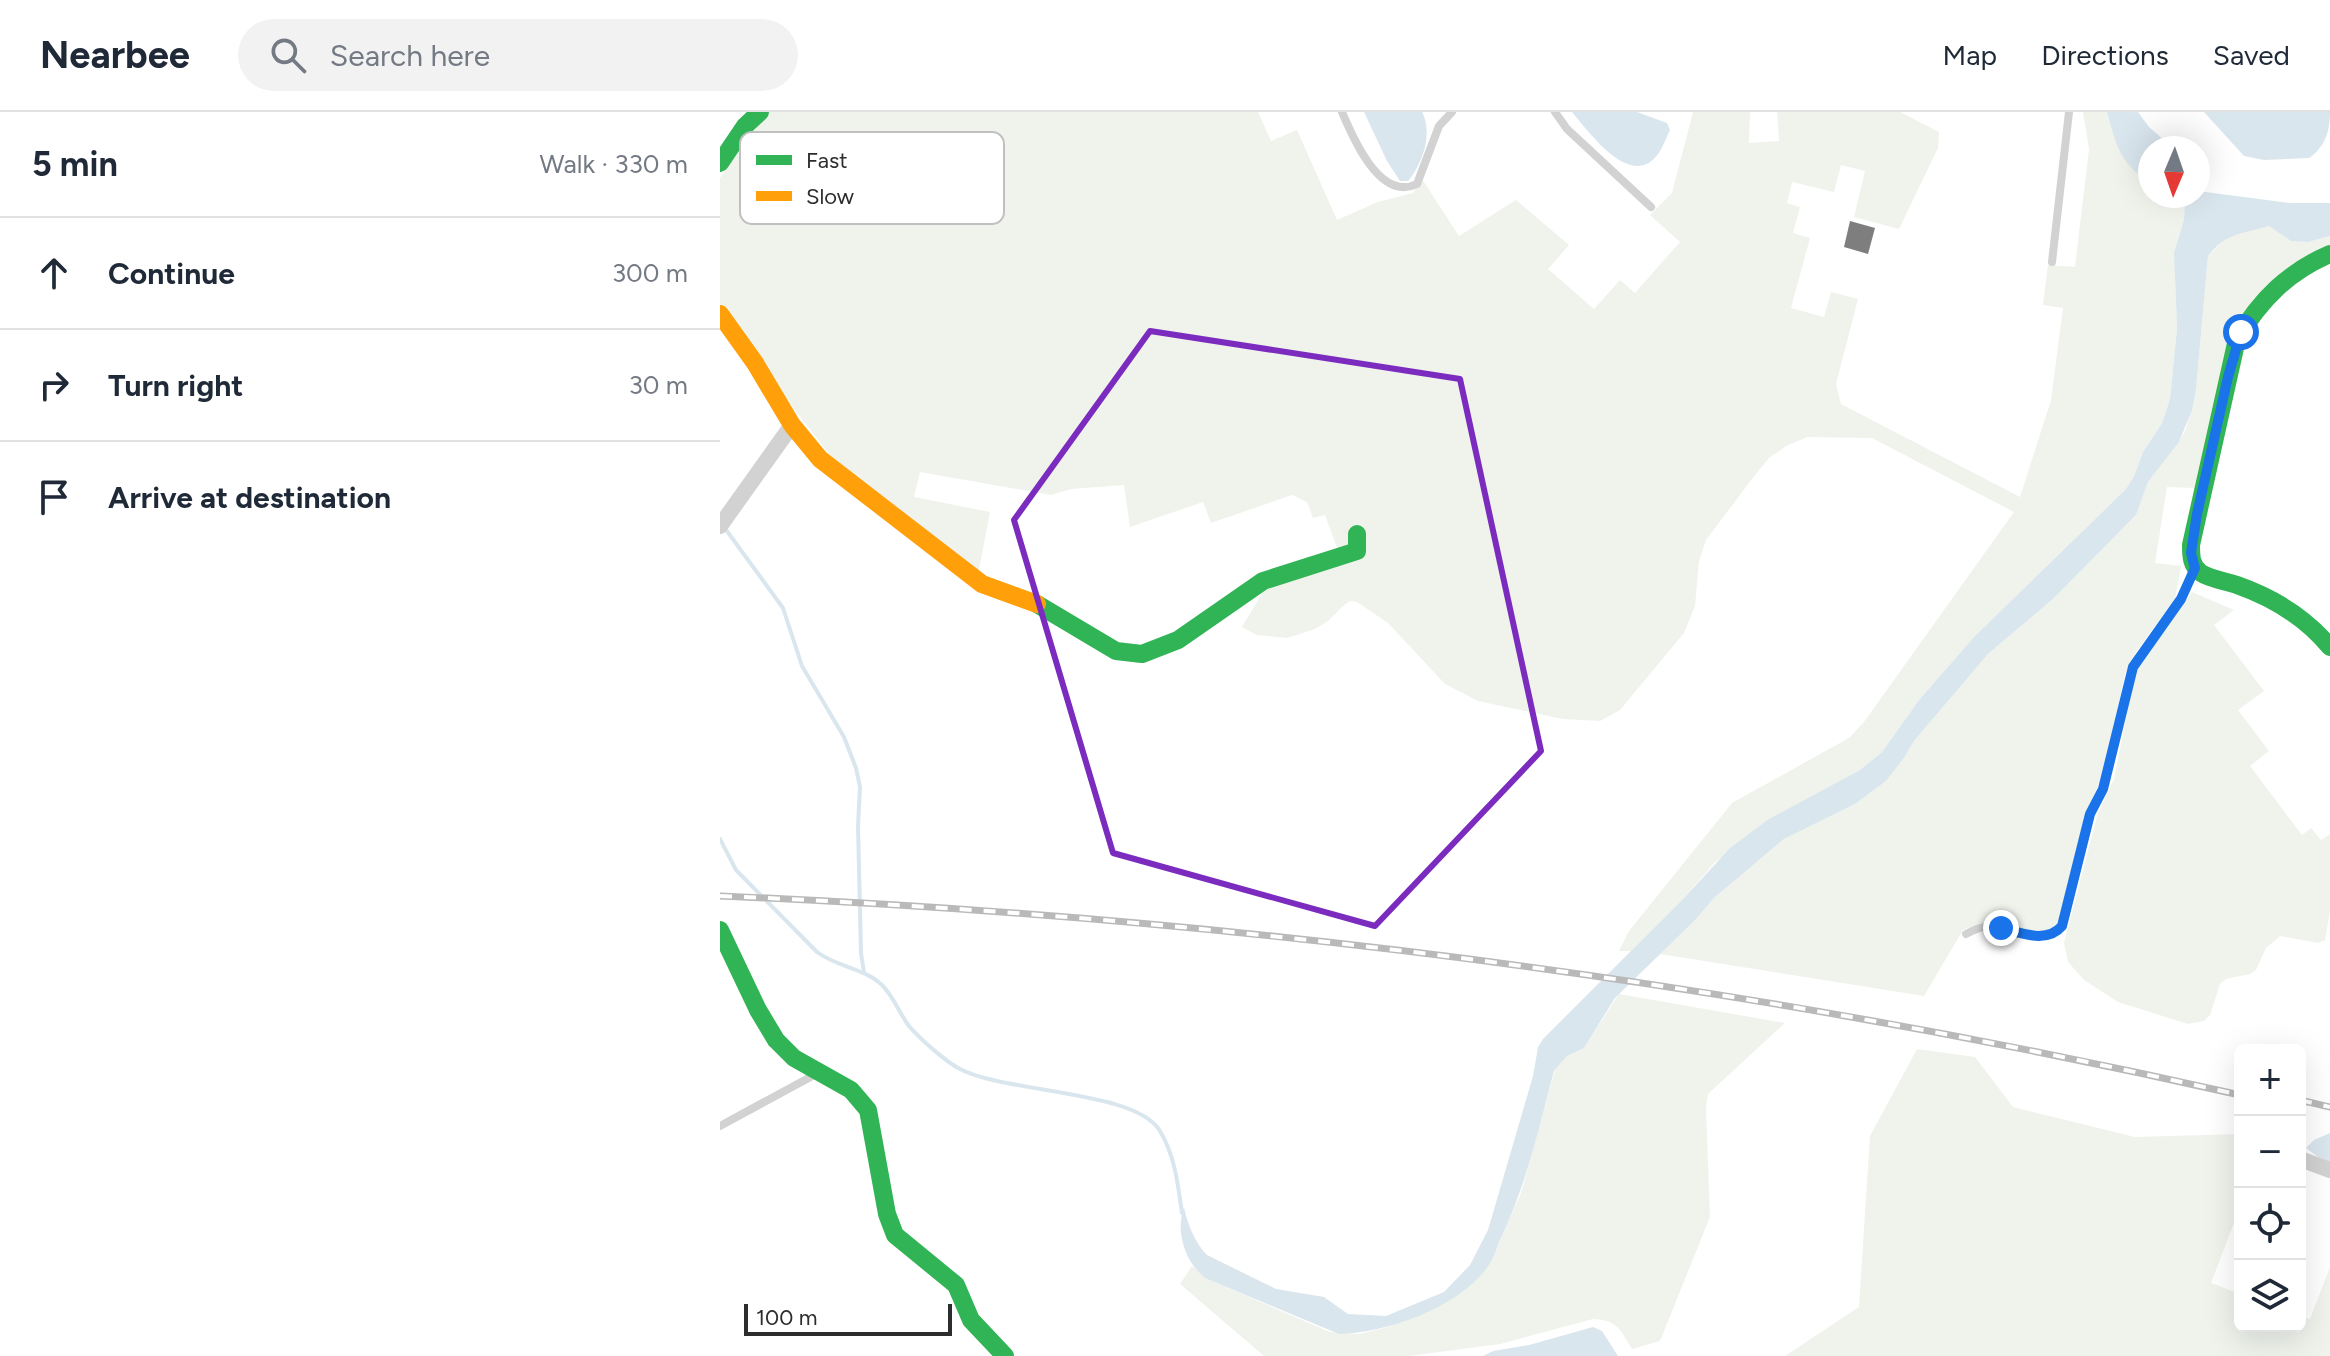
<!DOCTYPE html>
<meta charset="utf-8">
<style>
:root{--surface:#fff;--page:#f2f2f3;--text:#1f2937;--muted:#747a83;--line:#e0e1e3}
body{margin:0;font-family:Figtree,sans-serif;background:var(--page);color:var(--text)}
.controls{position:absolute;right:24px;bottom:24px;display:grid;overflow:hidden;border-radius:12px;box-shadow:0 8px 32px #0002}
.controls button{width:72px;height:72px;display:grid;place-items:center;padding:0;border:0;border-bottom:2px solid var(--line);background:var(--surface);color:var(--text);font:40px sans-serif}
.compass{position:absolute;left:1418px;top:24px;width:72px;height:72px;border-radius:50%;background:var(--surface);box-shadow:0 8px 32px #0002;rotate:182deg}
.scale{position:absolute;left:24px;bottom:20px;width:208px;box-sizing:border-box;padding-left:8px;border:4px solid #2d2d2d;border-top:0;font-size:22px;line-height:28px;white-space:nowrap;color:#2d2d2d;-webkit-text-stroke:6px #fff;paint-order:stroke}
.stop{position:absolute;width:24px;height:24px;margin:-18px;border:6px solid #1a73e8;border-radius:50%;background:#fff}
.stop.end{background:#1a73e8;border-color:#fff;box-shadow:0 2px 8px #0008}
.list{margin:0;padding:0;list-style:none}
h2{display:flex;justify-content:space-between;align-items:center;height:104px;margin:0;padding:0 32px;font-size:34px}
h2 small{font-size:26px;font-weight:400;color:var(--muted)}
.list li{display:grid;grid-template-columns:52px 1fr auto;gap:24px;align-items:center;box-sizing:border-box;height:112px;padding:0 32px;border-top:2px solid var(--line)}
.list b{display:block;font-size:30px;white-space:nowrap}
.list em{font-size:26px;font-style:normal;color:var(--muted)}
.icon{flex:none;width:44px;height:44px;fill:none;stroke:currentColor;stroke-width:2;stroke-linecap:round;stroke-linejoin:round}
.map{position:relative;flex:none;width:1610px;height:1244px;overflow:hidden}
header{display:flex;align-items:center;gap:48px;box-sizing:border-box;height:112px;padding:0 40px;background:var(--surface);border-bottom:2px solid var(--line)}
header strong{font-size:38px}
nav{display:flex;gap:44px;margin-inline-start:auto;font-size:28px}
.search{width:560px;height:72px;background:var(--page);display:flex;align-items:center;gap:20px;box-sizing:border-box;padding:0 28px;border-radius:44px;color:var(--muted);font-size:30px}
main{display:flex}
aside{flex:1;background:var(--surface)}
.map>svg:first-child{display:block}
.green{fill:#eff3ec}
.water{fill:#dae6ee}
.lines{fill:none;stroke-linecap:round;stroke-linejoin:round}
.stream{stroke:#dae6ee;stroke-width:4}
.building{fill:#7e7e7e}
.lane{stroke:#d2d2d2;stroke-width:8}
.street{stroke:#d2d2d2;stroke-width:16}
.fast{stroke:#30b455;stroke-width:18}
.slow{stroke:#ff9f0a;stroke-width:18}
.rail-casing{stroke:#b9b9b9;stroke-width:7}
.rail{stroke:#fff;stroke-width:4;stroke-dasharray:12;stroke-linecap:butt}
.route{stroke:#1a73e8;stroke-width:10}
.marked{fill:none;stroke:#7b2cbf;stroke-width:6;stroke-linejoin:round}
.key{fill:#fff;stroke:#c0c0c0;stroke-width:2}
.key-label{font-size:22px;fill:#2d2d2d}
</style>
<header>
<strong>Nearbee</strong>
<div class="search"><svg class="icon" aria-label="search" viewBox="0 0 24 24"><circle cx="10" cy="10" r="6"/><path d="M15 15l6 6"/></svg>Search here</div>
<nav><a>Map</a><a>Directions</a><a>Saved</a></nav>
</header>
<main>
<aside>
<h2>5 min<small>Walk · 330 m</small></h2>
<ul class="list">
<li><svg class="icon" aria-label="ahead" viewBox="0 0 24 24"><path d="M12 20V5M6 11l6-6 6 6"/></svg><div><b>Continue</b></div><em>300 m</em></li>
<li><svg class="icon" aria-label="right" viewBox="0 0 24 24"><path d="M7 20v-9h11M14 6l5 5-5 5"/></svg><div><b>Turn right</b></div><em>30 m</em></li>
<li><svg class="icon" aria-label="arrive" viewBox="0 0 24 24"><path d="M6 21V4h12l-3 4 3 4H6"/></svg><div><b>Arrive at destination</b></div></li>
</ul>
</aside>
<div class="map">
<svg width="1610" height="1244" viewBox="0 0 1610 1244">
<rect width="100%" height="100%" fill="#fff"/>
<!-- green -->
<g class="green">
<path d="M48,0H538L551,29L577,18L617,108L658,90L693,81L702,67L739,124L796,88L849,133L828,157L874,197L900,168L915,181L960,130L930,103L952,81L973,0H1030L1029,31L1059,29L1057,0H1180L1219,20L1218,36L1179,117L1134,105L1145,59L1121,53L1114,80L1072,70L1067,91L1080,95L1073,121L1090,126L1071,196L1104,205L1111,180L1138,187L1116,272L1121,292L1300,385L1331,288L1343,196L1323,193L1328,153L1355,155L1369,37L1363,0H1387C1394,26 1405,55 1430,70V84H1458L1465,87L1464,107L1458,126L1455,171L1457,216L1450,287L1442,311L1423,340L1414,364L1406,377L1254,525L1199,588L1162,640L1140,658L996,749L964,786L911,839H899L909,819L1012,691L1129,626L1144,610L1294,400L1152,326L1088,325L1068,333L1049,346L1035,363L986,428L979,449L975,494L964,521L900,598L880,609L843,607L758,589L725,572L668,511L637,490L630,489L624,493L608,509L595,517L567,526L537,523L522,515L544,478L623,452L605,403L593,406L587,390L572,383L491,411L483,390L410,415L404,373L351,377L331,383L200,360L194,385L270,400L258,463L109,342L61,280L0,191V66Z"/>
<path d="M1549,114C1557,117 1559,121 1565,125C1579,134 1596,128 1610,124V132L1540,187L1475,376L1447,375L1435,451L1461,454L1455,487L1418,537L1405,562L1386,654L1369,696L1340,805L1334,816L1315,821L1260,811L1243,818L1204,884L940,842L994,786L1064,727L1135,692L1166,669L1184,646L1194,629L1268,542L1333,487L1416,403L1428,370L1459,330L1466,317L1476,278L1488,144L1509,123Z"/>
<path d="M1472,480L1514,498L1494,513L1544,579L1518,598L1549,639L1530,654L1582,723L1591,716L1601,728L1610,722V799L1605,828L1598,831L1560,824L1546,836L1536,858L1530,862L1506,867L1500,872L1490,903L1484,909L1468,912L1398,890L1364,868L1348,850L1344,831L1377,704L1394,667L1415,560Z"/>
<path d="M899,882L1065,911L988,982L986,996L990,1105L940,1229L912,1237C900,1218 898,1208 873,1207L780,1232L689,1244H544L460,1172L472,1154L487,1167L610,1220L639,1222L668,1215L696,1205L768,1155L801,1081L835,958L847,944L864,936Z"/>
<path d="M1197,937L1255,945L1293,995L1415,1025L1520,1022V1095L1491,1171L1520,1182V1214H1580V1204L1590,1207L1610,1155V1244H1065L1139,1195L1150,1024Z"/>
</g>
<!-- water -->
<g class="water">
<path d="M644,0H702C713,21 703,51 688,69H680L667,49Z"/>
<path d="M852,0H917L947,11L950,18C946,26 943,35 938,42C911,79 869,20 852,0Z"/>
<path d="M1387,0H1418L1429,15L1453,36H1430V70C1400,52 1396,33 1387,0Z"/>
<path d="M1484,0H1610C1610,19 1605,35 1589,46L1544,48L1524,44Z"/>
<path d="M1478,79L1569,91H1610V124L1588,130L1571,129L1549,114C1522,122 1507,120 1488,144L1476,278L1472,298L1459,330L1428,370L1416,403L1333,487L1268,542L1194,629L1184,646L1166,669L1135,692L1064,727L994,786L975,808L895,886L864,936L847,944L834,959C819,1016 806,1074 780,1128C776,1137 773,1148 767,1156C737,1196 667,1221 619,1222L487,1167C465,1152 455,1120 464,1095C467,1111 475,1131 487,1143L556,1177L604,1185L628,1202L666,1204L724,1180L750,1153L768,1118L813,964L818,935L823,927L964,786L1010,736L1049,707L1140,658L1162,640L1199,588L1254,525L1406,377L1414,364L1423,340L1442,311L1450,287L1457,216L1454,141L1464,107L1465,87L1458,84H1478Z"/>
<path d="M1610,1021V1054L1586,1036L1594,1028Z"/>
<path d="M873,1215L882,1219L898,1244H763L773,1239L809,1233Z"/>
</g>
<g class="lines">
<!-- stream -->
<g class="stream">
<path d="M4,415L63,496L82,554L124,625L136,656L140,675L138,714L141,841L144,861"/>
<path d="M0,727L16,758L97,840C117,855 144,856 162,873C174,885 179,901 189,914C199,926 226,950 240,957C285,981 416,978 440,1019C455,1044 458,1073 462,1101"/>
</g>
</g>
<!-- building -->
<path class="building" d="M1130,109L1155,116L1148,142L1124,135Z"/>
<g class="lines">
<!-- lane -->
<g class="lane">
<path d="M622,0C633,26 660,90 697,72L719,14L732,0"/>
<path d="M835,0L847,17L931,95"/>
<path d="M1332,150L1349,0"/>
<path d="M1246,822C1252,819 1257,816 1264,815C1289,812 1323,838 1342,814L1370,702L1383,677L1413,555L1461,487L1474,457"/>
<path d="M0,1014L96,962"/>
</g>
<!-- street -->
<g class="street">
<path d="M0,414L72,313"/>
<path d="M1580,1047L1610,1058"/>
</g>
<!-- fast -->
<g class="fast">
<path d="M0,51L25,14L40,0"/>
<path d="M1610,142C1568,160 1540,188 1517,227L1471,433C1471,444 1471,454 1481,461C1490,467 1506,469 1517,473C1554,486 1585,505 1610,535"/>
<path d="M317,492L396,539L422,542L458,528L543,469L637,439V422"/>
<path d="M0,818L38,898L56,928L74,946L131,978L148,998L167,1102L175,1123L236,1173L251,1208L285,1244"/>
</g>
<!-- slow -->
<path class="slow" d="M0,202L35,251L72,313L100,347L262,472L317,492"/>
<defs>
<g id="rail">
<path d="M0,784C512,805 1020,870 1520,983"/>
<path d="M1580,988L1610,995"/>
</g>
</defs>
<!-- rail casing -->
<use href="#rail" class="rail-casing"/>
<!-- rail -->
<use href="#rail" class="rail"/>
</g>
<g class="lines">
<!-- route -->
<path class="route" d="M1281,816C1301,821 1327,832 1342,814L1370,702L1383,677L1413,555L1461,487L1475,456L1471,441L1477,402L1508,265L1521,220"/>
</g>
<!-- marked area -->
<path class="marked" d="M430,219L740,267L821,639L655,814L393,741L294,408Z"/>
<!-- legend -->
<rect x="20" y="20" width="264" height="92" rx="12" class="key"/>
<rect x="36" y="43" width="36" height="10" fill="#30b455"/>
<rect x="36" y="79" width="36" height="10" fill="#ff9f0a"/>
<g class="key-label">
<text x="86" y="56">Fast</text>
<text x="86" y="92">Slow</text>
</g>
</svg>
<div class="controls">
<button>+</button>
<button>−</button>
<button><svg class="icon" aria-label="locate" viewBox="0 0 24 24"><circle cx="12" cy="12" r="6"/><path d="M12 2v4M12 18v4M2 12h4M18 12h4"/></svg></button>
<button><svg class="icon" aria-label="layers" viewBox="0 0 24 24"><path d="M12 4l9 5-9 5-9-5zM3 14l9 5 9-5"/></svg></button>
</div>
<svg class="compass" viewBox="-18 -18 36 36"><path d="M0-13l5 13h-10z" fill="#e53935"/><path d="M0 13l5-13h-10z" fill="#747a83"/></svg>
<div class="scale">100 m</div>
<div class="stop" style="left:1521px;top:220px"></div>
<div class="stop end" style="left:1281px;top:816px"></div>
</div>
</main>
